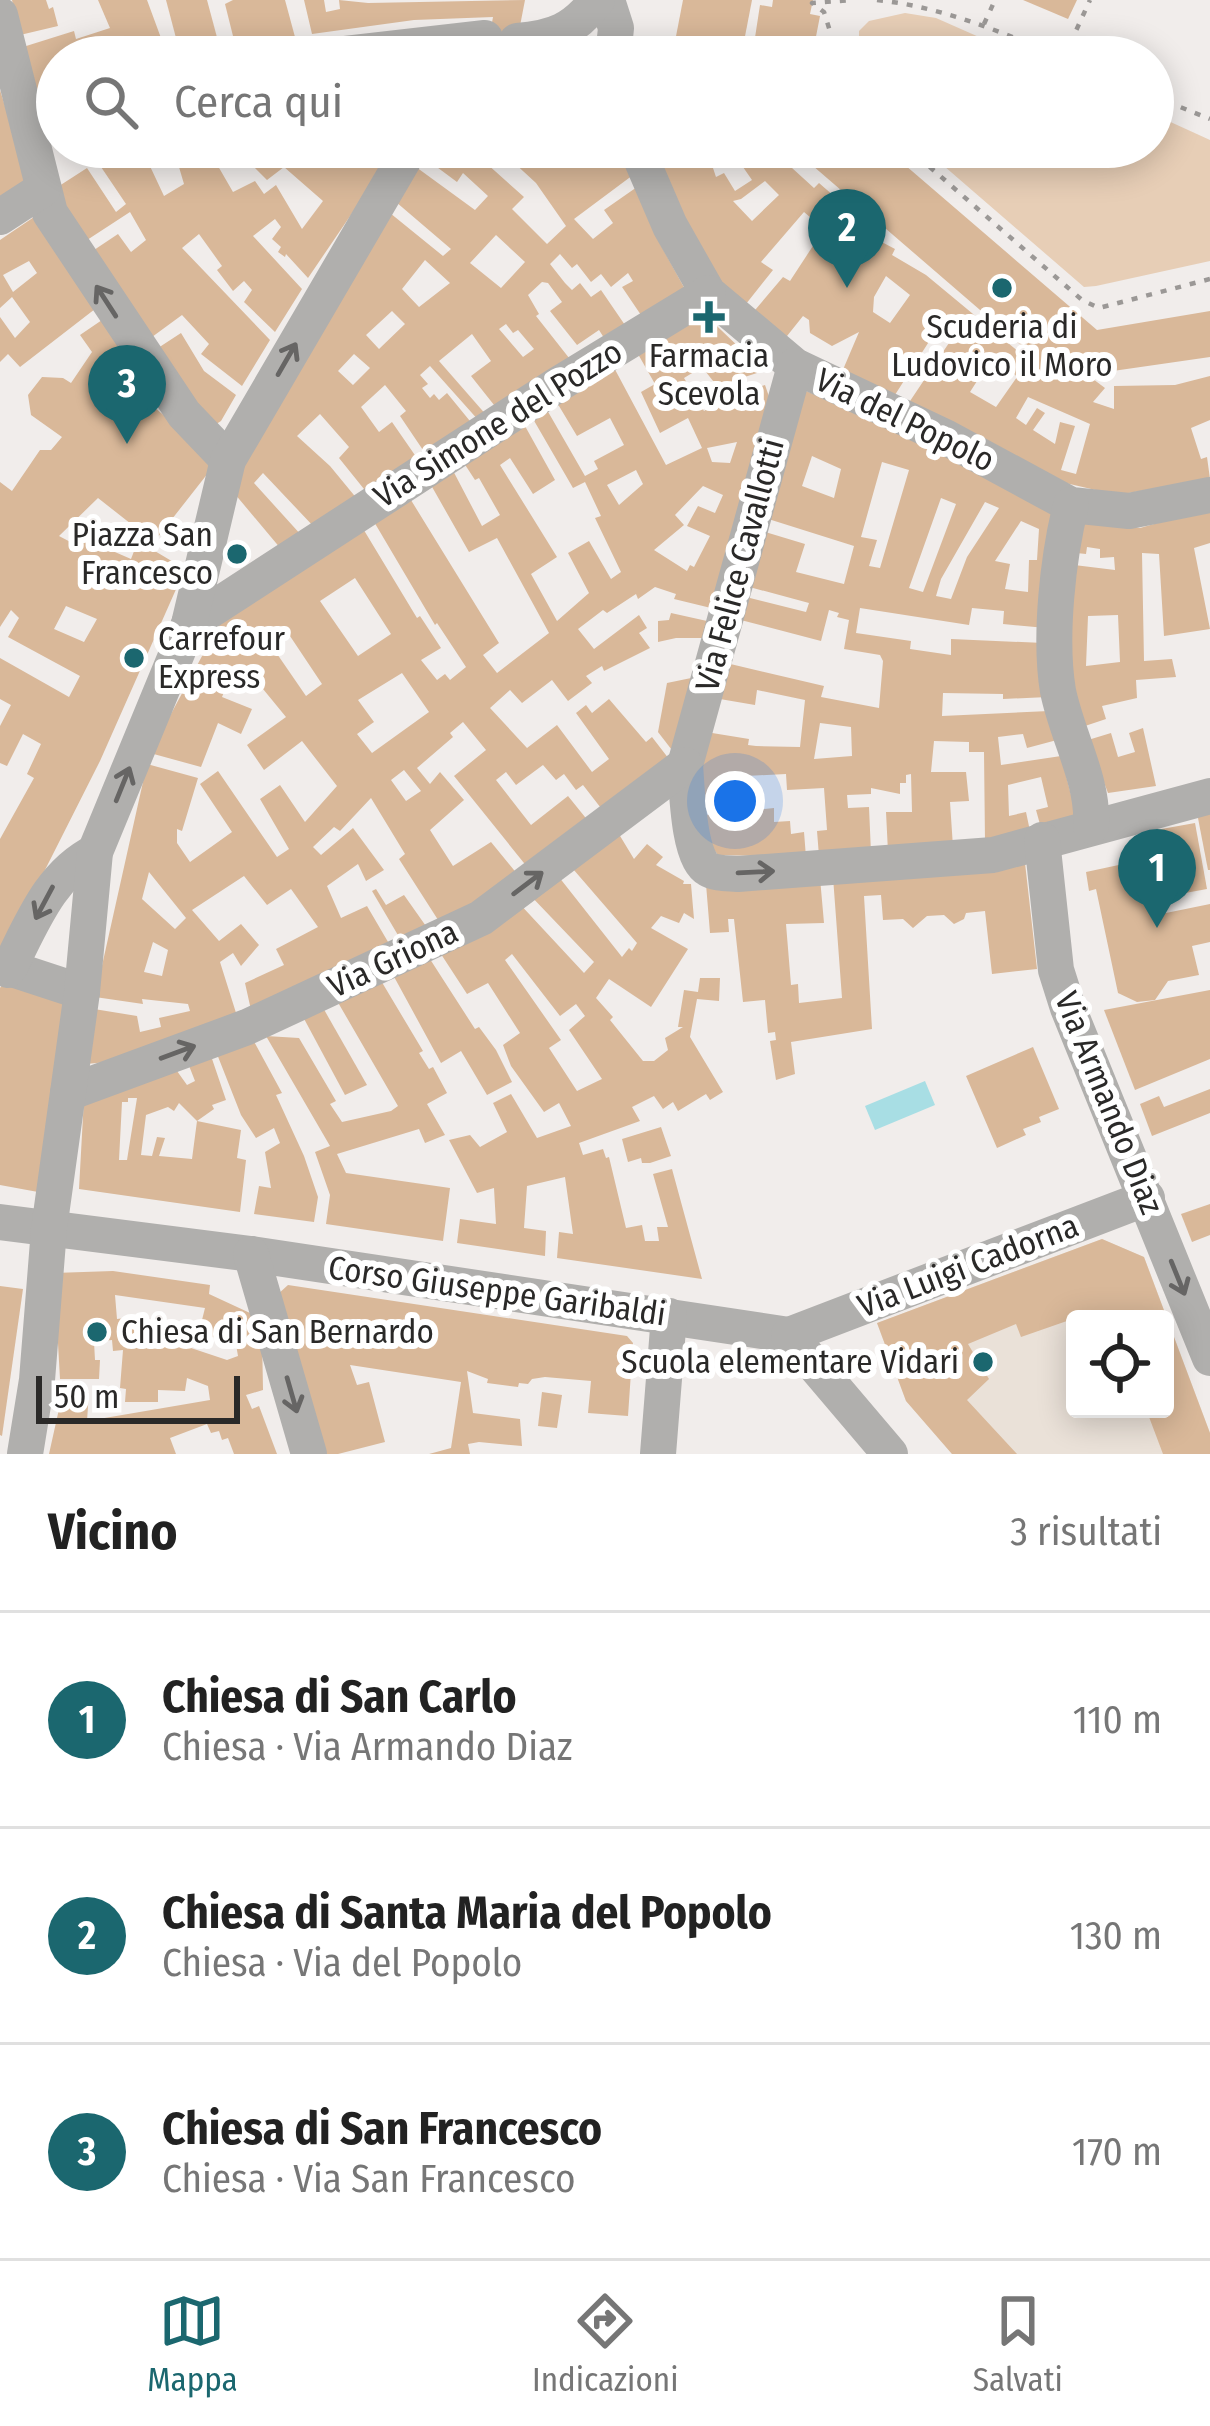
<!DOCTYPE html>
<html lang="it">
<meta charset="utf-8">
<style>
:root{--surface:#fff;--page:#f6f6f6;--text:#222;--muted:#767676;--line:#e0e0e0;--accent:#1b676f}
body{margin:0;font-family:"Fira Sans Condensed",sans-serif;background:var(--page);color:var(--text)}
.controls{position:absolute;right:36px;bottom:36px;display:grid;overflow:hidden;border-radius:12px;box-shadow:0 6px 30px #0003}
.controls button{width:108px;height:108px;display:grid;place-items:center;padding:0;border:0;border-bottom:3px solid var(--line);background:var(--surface);color:var(--text);font:60px sans-serif}
.scale{position:absolute;left:36px;bottom:30px;width:204px;box-sizing:border-box;padding-left:12px;border:6px solid #2a2928;border-top:0;font-size:33px;line-height:42px;white-space:nowrap;color:#2a2928;-webkit-text-stroke:9px #fff;paint-order:stroke}
.you{position:absolute;left:735px;top:801px;width:42px;height:42px;margin:-30px;border:9px solid #fff;border-radius:50%;background:#1a73e8;box-shadow:0 0 0 18px #1a73e833}
.badge{display:grid;place-items:center;width:78px;height:78px;border-radius:50%;background:var(--accent);color:#fff;font-size:39px;font-weight:700}
.pin{position:absolute;translate:-50% -99px;filter:drop-shadow(0 3px 6px #0008)}
.pin::after{content:'';position:absolute;top:63px;width:42px;height:36px;background:inherit;clip-path:polygon(0 0,100% 0,50% 100%)}
.list{margin:0;padding:0;list-style:none}
h2{display:flex;justify-content:space-between;align-items:center;height:156px;margin:0;padding:0 48px;font-size:51px}
h2 small{font-size:39px;font-weight:400;color:var(--muted)}
.list li{display:grid;grid-template-columns:78px 1fr auto;gap:36px;align-items:center;box-sizing:border-box;height:216px;padding:0 48px;border-top:3px solid var(--line)}
.list b{display:block;font-size:45px;white-space:nowrap}
.list p{margin:0;font-size:39px;white-space:nowrap;color:var(--muted)}
.list em{font-size:39px;font-style:normal;color:var(--muted)}
.icon{flex:none;width:66px;height:66px;fill:none;stroke:currentColor;stroke-width:2;stroke-linecap:round;stroke-linejoin:round}
.map{position:relative;flex:none;width:1210px;height:1454px;overflow:hidden}
.search{position:absolute;background:var(--surface);box-shadow:0 6px 30px #0003;left:36px;right:36px;top:36px;height:132px;display:flex;align-items:center;gap:30px;box-sizing:border-box;padding:0 42px;border-radius:66px;color:var(--muted);font-size:45px}
.sheet{height:804px;background:var(--surface)}
nav{display:flex;justify-content:space-around;align-items:center;box-sizing:border-box;height:168px;border-top:3px solid var(--line);background:var(--surface);font-size:33px;color:var(--muted)}
nav a{display:grid;justify-items:center;gap:6px}
nav .on{color:var(--accent)}
.map>svg:first-child{display:block}
.built{fill:#eae1d8;fill-rule:evenodd}
.green{fill:#e7ceb6}
.water{fill:#a8dee4}
.building{fill:#d9b899;fill-rule:evenodd}
.lines{fill:none;stroke-linecap:round;stroke-linejoin:round}
.path{stroke:#9b9896;stroke-width:4.5;stroke-dasharray:6 9;stroke-linecap:butt}
.minor{stroke:#b0afad;stroke-width:36}
.oneway{stroke:#666564}
.poi-dot{fill:#1b676f;stroke:#fff;stroke-width:4.5}
.labels{text-anchor:middle;dominant-baseline:central;stroke-width:12;stroke-linejoin:round;paint-order:stroke}
.poi-label{font-size:33px;fill:#2a2928;stroke:#fff}
.street-label{font-size:33px;fill:#2a2928;stroke:#fff}
</style>
<div class="map">
<svg width="1210" height="1454" viewBox="0 0 1210 1454">
<rect width="100%" height="100%" fill="#f1edeb"/>
<!-- built -->
<path class="built" d="M1102,1239L1144,1257L1210,1433V1454H952L906,1401L877,1323ZM1075,1319H1165V1409H1075Z"/>
<!-- green -->
<g class="green">
<path d="M905,13L936,18L1024,57H859V31L869,21Z"/>
<path d="M1153,114L1210,140V261L1096,286L1084,287L922,147H1153Z"/>
</g>
<!-- water -->
<path class="water" d="M925,1081L935,1105L875,1130L865,1106Z"/>
<!-- building -->
<g class="building">
<path d="M12,0H46L49,9L53,7L58,26L20,35Z"/>
<path d="M98,0H147L168,57H57V107L39,113L23,47L74,31L76,39L110,28Z"/>
<path d="M166,0H207L222,56L181,57Z"/>
<path d="M233,0H285L295,37L237,52L225,4Z"/>
<path d="M304,0H324L326,12L340,9L339,0L368,3L525,0L514,57H486L493,17L414,20L312,34Z"/>
<path d="M683,0H752L741,57H672Z"/>
<path d="M773,0H813L810,14L820,16L812,57H752L760,5L772,7Z"/>
<path d="M1023,0H1077L1068,19Z"/>
<path d="M0,90L29,183L0,202Z"/>
<path d="M118,147H141L164,196L184,184L176,157L162,161L154,147H207L233,192L255,181L264,194L276,185L302,229L323,201L284,167L267,180L247,160L253,156L250,147H397L308,278L286,254L285,257L278,252L281,247L272,239L281,227L275,219L253,236L302,289L275,332L244,302L252,290L244,281L233,291L217,270L222,266L199,234L182,248L270,340L242,386L201,354L209,344L182,315L152,337L91,252L118,234L131,252L146,240L130,212L84,242L56,188L87,168L116,212L126,204L97,161Z"/>
<path d="M427,147H482L476,154L524,197L512,209L547,244L566,226L536,183L497,147H570L582,168L597,158L588,147H621L633,175L574,219L593,239L613,223L604,210L637,187L658,240L686,291L643,318L622,287L633,281L628,273L611,287L601,274L591,282L577,264L572,268L560,254L550,264L565,283L572,290L580,283L591,297L601,290L627,328L606,341L599,330L577,345L550,311L562,302L548,283L542,282L528,295L539,314L536,316L573,363L498,410L471,376L491,361L472,334L439,361L488,417L480,422L430,366L420,375L428,384L422,388L430,398L434,394L439,400L447,393L474,426L427,456L400,416L406,411L385,385L361,407L379,432L392,422L419,461L368,494L339,458L349,447L320,414L297,436L330,466L358,500L315,528L263,473L254,483L302,536L281,549L229,487L390,213L443,256L451,249L396,202L416,167L475,210L488,196L463,173L457,182L422,156ZM496,235L525,262L501,288L470,263ZM425,260L450,283L419,307L402,289ZM392,311L405,324L379,349L366,335ZM506,324L513,333L518,330L534,349L523,357L499,329ZM354,354L370,368L353,385L338,371Z"/>
<path d="M645,147H706L716,177L724,173L735,191L752,180L736,157L729,160L723,147H769L814,188L819,183L842,203L838,210L860,225L854,233L858,236L861,231L895,249L892,255L926,275L1026,358L1030,353L791,147H884L1097,330L1210,311V357L1099,373L1093,379L1105,388L1093,402L1114,409V386L1175,385L1210,376V420L1191,428L1201,459L1207,457L1210,479L1117,495L1044,478L906,407L959,328L940,314L925,337L930,340L893,398L842,372L859,332L832,346L810,333L809,320L803,316L783,341L750,316L783,277L790,281L824,229L804,212L761,262L773,270L742,309L722,290ZM765,181L779,195L752,221L733,201L741,199ZM886,276L910,295L890,323L873,312L874,297ZM995,353L1017,377L996,407L970,392ZM1028,397L1090,424L1076,474L1061,470L1075,426L1060,422L1055,444L1033,430L1045,413L1037,408L1026,425L1016,418Z"/>
<path d="M37,215L95,309L20,367L8,354L0,362V317L15,338L30,322L12,297L0,308V240ZM29,261L37,273L13,292L3,275Z"/>
<path d="M698,308L743,351L757,373L717,386L702,367L684,378L704,411L723,399L765,385L774,411L711,608L674,599L676,594L655,587L638,599L636,594L607,613L603,610L578,629L594,649L639,615L647,628L639,633L650,648L604,671L602,666L586,676L592,683L568,701L552,680L522,703L510,690L490,708L527,748L557,725L592,772L609,759L576,713L586,705L592,713L609,699L646,742L652,737L669,759L604,812L583,785L576,790L564,774L556,780L543,765L516,785L506,772L496,780L531,825L568,796L589,822L528,868L454,776L486,750L463,722L450,733L453,737L417,768L430,784L440,772L464,800L430,830L453,866L491,842L518,875L440,923L399,859L405,854L371,798L340,831L334,827L313,847L321,855L353,828L384,870L366,881L358,864L327,886L341,918L367,906L391,947L251,1010L245,983L284,965L276,949L318,927L291,889L267,905L244,876L192,910L219,941L241,924L259,945L241,966L233,953L220,962L237,1016L128,1060L86,1064L94,1009L137,1016L140,1032L161,1027L159,1018L190,1011L188,1004L142,999L143,1004L95,997L147,764L198,778L182,831L177,829V843L190,862L232,832L200,784L218,771L277,857L289,849L260,799L280,785L305,822L337,786L302,741L264,770L247,745L286,717L249,672L226,687L222,697L252,709L241,734L218,723L201,767L150,753L216,630L214,625L359,522L417,618L420,616L441,648L421,660L437,680L445,674L450,680L466,667L437,623L435,625L370,515L406,492L499,643L483,655L497,673L549,633L497,538L469,552L427,478L449,463L482,526L500,515L479,478L475,480L460,457L520,417L555,480L533,494L510,458L500,465L557,557L531,574L557,621L589,593L568,553L589,541L611,579L621,572L595,518L601,516L585,482L573,488L529,412L543,403L585,476L598,469L594,461L624,445L610,418L577,436L553,396L611,362L666,465L702,448L688,418L660,433L641,392L655,384L634,347ZM737,442L730,463L712,462L707,448ZM636,470L643,484L619,505L607,485ZM703,486L723,495L715,513L698,506L687,526L710,536L694,567L690,565L687,571L654,550L684,525L675,515ZM355,578L391,634L358,656L320,601ZM290,636L322,684L306,696L273,648ZM402,673L429,712L372,753L357,734L374,722L358,700ZM404,770L421,791L406,801L391,780ZM149,872L186,918L175,929L142,899ZM153,942L168,950L162,976L144,972Z"/>
<path d="M102,320L140,377L131,388L208,452L212,468L154,542L98,498L59,536L80,547L85,539L131,559L138,541L185,569L100,761L0,959V839L34,778L27,774L41,744L23,734L7,766L0,763V726L11,705L0,699V658L69,697L80,676L8,637L19,618L11,610L0,627V482L12,491L40,450H51L62,437L31,415L28,395L42,377L63,378L71,383L92,352L80,335ZM66,606L97,619L84,642L54,629Z"/>
<path d="M181,333L204,371L236,395L221,421L210,428L158,348Z"/>
<path d="M801,389L889,425L1058,512L1046,628L1003,624L1004,611L972,608L969,625L860,608L856,633L911,641L910,649L951,655V639L1044,643L1048,697L1003,699V694L943,693L942,716L1049,711L1057,740L1027,748L1023,734L998,737L1001,765L1061,756L1077,818L1041,828L1036,810L1048,807L1041,777L1008,785L1009,816L1026,812L1030,831L985,842L984,752H969V742L934,741L931,772H966L969,801L950,802L953,847L888,852L886,812H912L911,774L906,775V783H900V794L871,788V794L847,795L848,808L869,807L871,853L819,856L817,831L827,830L824,788L787,790L786,774L746,776V788L736,787L740,801L702,804L698,786L706,732L749,739L748,745L756,746L800,747L805,700L757,690L755,705L714,698L722,662L824,686L821,697L879,708L883,661L880,655L844,649L849,620L837,617L839,613L829,610L821,641L733,618L738,595L806,612L809,603L742,585L759,530L805,544L796,572L844,584L854,546L762,517ZM812,456L841,469L834,498L802,486ZM882,462L909,470L880,568L869,566L877,540L861,537ZM941,498L956,504L923,592L909,588ZM985,502L999,508L967,557L951,599L936,596L941,579ZM1021,521L1039,529L1037,560H1029L1028,592L1005,589L1010,564L995,561ZM820,723L851,727L852,756L814,759Z"/>
<path d="M1210,508V543L1194,548L1210,629L1164,636L1159,554L1142,553L1144,661L1172,659L1176,677L1136,680L1137,698L1102,706L1106,719L1082,727L1069,693L1066,564L1115,570L1114,557L1100,558V549L1087,547L1086,554L1067,552L1072,517L1140,528ZM1118,615L1120,662L1086,666L1088,616Z"/>
<path d="M671,613L707,621L703,638H676L658,642V621L669,620Z"/>
<path d="M696,677L675,754L658,732L667,683Z"/>
<path d="M1143,728L1156,786L1108,793L1088,740L1111,733L1118,757L1135,752L1129,733Z"/>
<path d="M774,808V822L790,821L791,834L804,832L806,857L718,855L711,846L704,815Z"/>
<path d="M1210,810V870H1208L1197,813Z"/>
<path d="M1195,823L1207,889L1169,896L1156,830Z"/>
<path d="M614,826L634,859L647,844L663,857L656,865L684,881L683,884H691L694,919L684,913L679,923L661,916L651,928L688,949L651,1007L609,979L596,998L613,1017L610,1020L643,1061H654L668,1050L665,1038L683,1027H678L684,990L698,992L700,978H720L719,1001L697,999L690,1037L723,1092L710,1100L706,1094L678,1111L673,1102L663,1109L654,1096L632,1107L640,1121L579,1143L583,1155L603,1149L606,1158L609,1157L626,1228L642,1225L645,1241H659L657,1227H668L653,1174L672,1169L702,1279L557,1258L559,1232L573,1234L565,1177L527,1186L524,1228L546,1231L545,1256L457,1243L460,1219L496,1224L494,1188L477,1193L449,1140L470,1135L480,1147L507,1132L493,1103L511,1094L537,1138L571,1126L559,1103L544,1112L511,1066L503,1045L520,1033L488,983L467,994L439,951L517,901L584,973L594,962L528,893L555,872L622,957L629,948L632,951L637,943L567,862ZM512,954L560,1016L576,1004L585,1016L569,1030L602,1079L577,1091L549,1048L561,1040L505,960Z"/>
<path d="M1156,857L1159,876L1154,877L1161,914L1210,904V942L1192,946L1199,975L1168,981L1155,1000L1137,1002L1118,993L1096,889L1089,891L1086,872Z"/>
<path d="M1025,863L1037,969L992,974L985,911L966,913L964,919L954,924L944,915L927,916L913,928L903,919L883,920L881,895L864,896L872,1029L791,1042L795,1074L776,1080L770,1041L776,1040L775,1032L768,1033L765,1000L743,1002L734,919H728L729,932L710,933L706,884L820,878L824,923L786,924L791,985L798,984L799,1003L842,998L833,877Z"/>
<path d="M376,889L386,905L404,895L428,929L402,942L372,891Z"/>
<path d="M428,956L475,1029L479,1027L496,1050L512,1082L487,1095L461,1051L441,1063L392,973Z"/>
<path d="M380,979L423,1051L419,1053L429,1069L433,1067L447,1093L427,1104L445,1135L425,1143L419,1129L337,1154L346,1173L450,1188L443,1241L326,1224L330,1195L315,1152L330,1146L266,1036L299,1038L336,1101L330,1104L342,1122L391,1111L398,1106L336,999Z"/>
<path d="M5,980L66,1002L38,1192L0,1185V988Z"/>
<path d="M1210,990V1059L1135,1090L1104,1010Z"/>
<path d="M322,1006L367,1085L345,1095L302,1015Z"/>
<path d="M251,1036L282,1093L276,1095L304,1156L318,1197L314,1222L254,1214L259,1186L271,1188L265,1152L280,1143L274,1128L256,1138L241,1115L215,1049Z"/>
<path d="M1033,1047L1059,1109L1039,1117L1041,1122L1023,1129L1026,1135L997,1148L966,1076Z"/>
<path d="M209,1050L226,1100L212,1105L214,1109L197,1121L179,1103L174,1111L168,1107L146,1115L141,1155L152,1156L157,1137L165,1138L159,1156L192,1159L197,1121L241,1130L237,1158L246,1160L240,1212L79,1189L84,1098L172,1064L187,1085L195,1081L186,1058ZM128,1098H137L127,1160H119L122,1102H128Z"/>
<path d="M1210,1089V1113L1152,1136L1140,1104L1159,1096L1164,1107Z"/>
<path d="M661,1127L671,1156L650,1163H642L641,1158L628,1162L622,1139Z"/>
<path d="M1210,1204V1235L1192,1242L1181,1214Z"/>
<path d="M1102,1239L1144,1257L1210,1433V1454H1163L1146,1409H1165V1319H1097L1087,1314L1021,1337L1016,1324L968,1344L989,1379L967,1400L1017,1454H952L906,1401L877,1323Z"/>
<path d="M113,1271L210,1285L209,1294L250,1313L262,1335L263,1390L246,1395L252,1409L259,1406L277,1454H234L228,1438L222,1440L219,1431L211,1433L207,1424L170,1438L176,1454H49L63,1391L89,1392L87,1421L210,1400L208,1386L187,1378L185,1391L158,1390V1402H125L126,1389L120,1388L123,1350L113,1351L112,1340L94,1342L95,1360H100L99,1379H60L54,1273ZM115,1295L205,1308L199,1332L221,1340L224,1331L234,1333L238,1356L227,1360L167,1340L135,1339L133,1317L117,1319Z"/>
<path d="M288,1285L627,1336L633,1343L628,1416L588,1413L591,1381L545,1377L532,1379L528,1384L519,1383L518,1387L487,1383L488,1379L467,1371L473,1413L520,1419L522,1446L479,1442L468,1444L470,1454H429L451,1448L461,1382L350,1365L357,1385L369,1382L385,1442L338,1454H316L277,1295Z"/>
<path d="M0,1286L23,1289L2,1436L0,1435Z"/>
<path d="M542,1392L562,1395L557,1428L538,1426Z"/>
</g>
<g class="lines">
<!-- path -->
<g class="path">
<path d="M877,0C943,7 1001,32 1061,57"/>
<path d="M984,24L995,0"/>
<path d="M838,57L824,12L812,3L853,0"/>
<path d="M1064,57L1090,0"/>
<path d="M1153,96L1210,119"/>
<path d="M907,147L1082,300L1099,308L1210,279"/>
</g>
<!-- minor -->
<g class="minor">
<path d="M607,0L616,28L613,57"/>
<path d="M0,15L50,213L184,414L228,460"/>
<path d="M517,41C554,38 574,30 597,0"/>
<path d="M319,57L485,38"/>
<path d="M636,147L670,226L708,293L795,366L947,438L1071,505L1129,511L1210,495"/>
<path d="M0,217L43,189"/>
<path d="M795,366L685,765C687,787 688,859 708,869C716,874 729,873 738,874L993,855L1210,796"/>
<path d="M1071,505C1058,557 1049,637 1058,691C1067,736 1094,781 1091,826"/>
<path d="M189,624L557,385L708,293"/>
<path d="M1042,840L1056,970L1068,1008L1210,1358"/>
<path d="M0,965L82,992"/>
<path d="M8,970C31,926 49,875 95,852"/>
<path d="M68,1093L247,1027L481,918L685,765"/>
<path d="M0,1222L251,1254L789,1335L890,1454"/>
<path d="M251,1254L309,1454"/>
<path d="M789,1335L1147,1198"/>
<path d="M25,1454L37,1380L49,1229L82,992L95,852L189,624L228,460L411,147"/>
<path d="M658,1454L669,1316"/>
</g>
</g>
<!-- one-way arrows -->
<defs><path id="oneway-shaft" d="M-6 0H5M1.5-3L5.5 0L1.5 3" fill="none" stroke-width="1.6" stroke-linecap="round" stroke-linejoin="round" transform="scale(3)"/></defs>
<g class="oneway">
<use href="#oneway-shaft" transform="translate(106 301) rotate(-123)"/>
<use href="#oneway-shaft" transform="translate(287 359) rotate(-60)"/>
<use href="#oneway-shaft" transform="translate(123 784) rotate(-68)"/>
<use href="#oneway-shaft" transform="translate(756 872) rotate(-3)"/>
<use href="#oneway-shaft" transform="translate(528 883) rotate(-37)"/>
<use href="#oneway-shaft" transform="translate(44 903) rotate(118)"/>
<use href="#oneway-shaft" transform="translate(178 1052) rotate(-20)"/>
<use href="#oneway-shaft" transform="translate(1178 1278) rotate(68)"/>
<use href="#oneway-shaft" transform="translate(292 1395) rotate(74)"/>
</g>
<!-- markers -->
<g class="poi-dot">
<circle cx="1002" cy="288" r="12"/>
<path d="M703 299h12v12h12v12h-12v12h-12v-12h-12v-12h12z"/>
<circle cx="237" cy="554" r="12"/>
<circle cx="134" cy="658" r="12"/>
<circle cx="97" cy="1332" r="12"/>
<circle cx="983" cy="1362" r="12"/>
</g>
<g class="labels">
<!-- poi labels -->
<g class="poi-label">
<text x="1002" y="327">Scuderia di<tspan x="1002" dy="38">Ludovico il Moro</tspan></text>
<text x="709" y="356">Farmacia<tspan x="709" dy="38">Scevola</tspan></text>
<text x="213" y="535" text-anchor="end">Piazza San<tspan x="213" dy="38">Francesco</tspan></text>
<text x="158" y="639" text-anchor="start">Carrefour<tspan x="158" dy="38">Express</tspan></text>
<text x="121" y="1332" text-anchor="start">Chiesa di San Bernardo</text>
<text x="959" y="1362" text-anchor="end">Scuola elementare Vidari</text>
</g>
<!-- street labels -->
<g class="street-label">
<text transform="translate(905 420) rotate(26)">Via del Popolo</text>
<text transform="translate(498 424) rotate(-32)">Via Simone del Pozzo</text>
<text transform="translate(740 565) rotate(-75)">Via Felice Cavallotti</text>
<text transform="translate(393 959) rotate(-25)">Via Griona</text>
<text transform="translate(1109 1103) rotate(68)">Via Armando Diaz</text>
<text transform="translate(968 1266) rotate(-21)">Via Luigi Cadorna</text>
<text transform="translate(497 1291) rotate(8)">Corso Giuseppe Garibaldi</text>
</g>
</g>
</svg>
<div class="controls">
<button><svg class="icon" aria-label="locate" viewBox="0 0 24 24"><circle cx="12" cy="12" r="6"/><path d="M12 2v4M12 18v4M2 12h4M18 12h4"/></svg></button>
</div>
<div class="scale">50 m</div>
<div class="you"></div>
<div class="pin badge" style="left:1157px;top:928px">1</div>
<div class="pin badge" style="left:847px;top:288px">2</div>
<div class="pin badge" style="left:127px;top:444px">3</div>
<div class="search"><svg class="icon" aria-label="search" viewBox="0 0 24 24"><circle cx="10" cy="10" r="6"/><path d="M15 15l6 6"/></svg>Cerca qui</div>
</div>
<section class="sheet">
<h2>Vicino<small>3 risultati</small></h2>
<ul class="list">
<li><span class="badge">1</span><div><b>Chiesa di San Carlo</b><p>Chiesa · Via Armando Diaz</p></div><em>110 m</em></li>
<li><span class="badge">2</span><div><b>Chiesa di Santa Maria del Popolo</b><p>Chiesa · Via del Popolo</p></div><em>130 m</em></li>
<li><span class="badge">3</span><div><b>Chiesa di San Francesco</b><p>Chiesa · Via San Francesco</p></div><em>170 m</em></li>
</ul>
</section>
<nav>
<a class="on"><svg class="icon" aria-label="map" viewBox="0 0 24 24"><path d="M3 6l6-2 6 2 6-2v14l-6 2-6-2-6 2zM9 4v14M15 6v14"/></svg>Mappa</a>
<a><svg class="icon" aria-label="directions" viewBox="0 0 24 24"><path d="M12 3l9 9-9 9-9-9zM9 14v-3h6M13 9l2 2-2 2"/></svg>Indicazioni</a>
<a><svg class="icon" aria-label="saved" viewBox="0 0 24 24"><path d="M7 4h10v16l-5-4-5 4z"/></svg>Salvati</a>
</nav>
